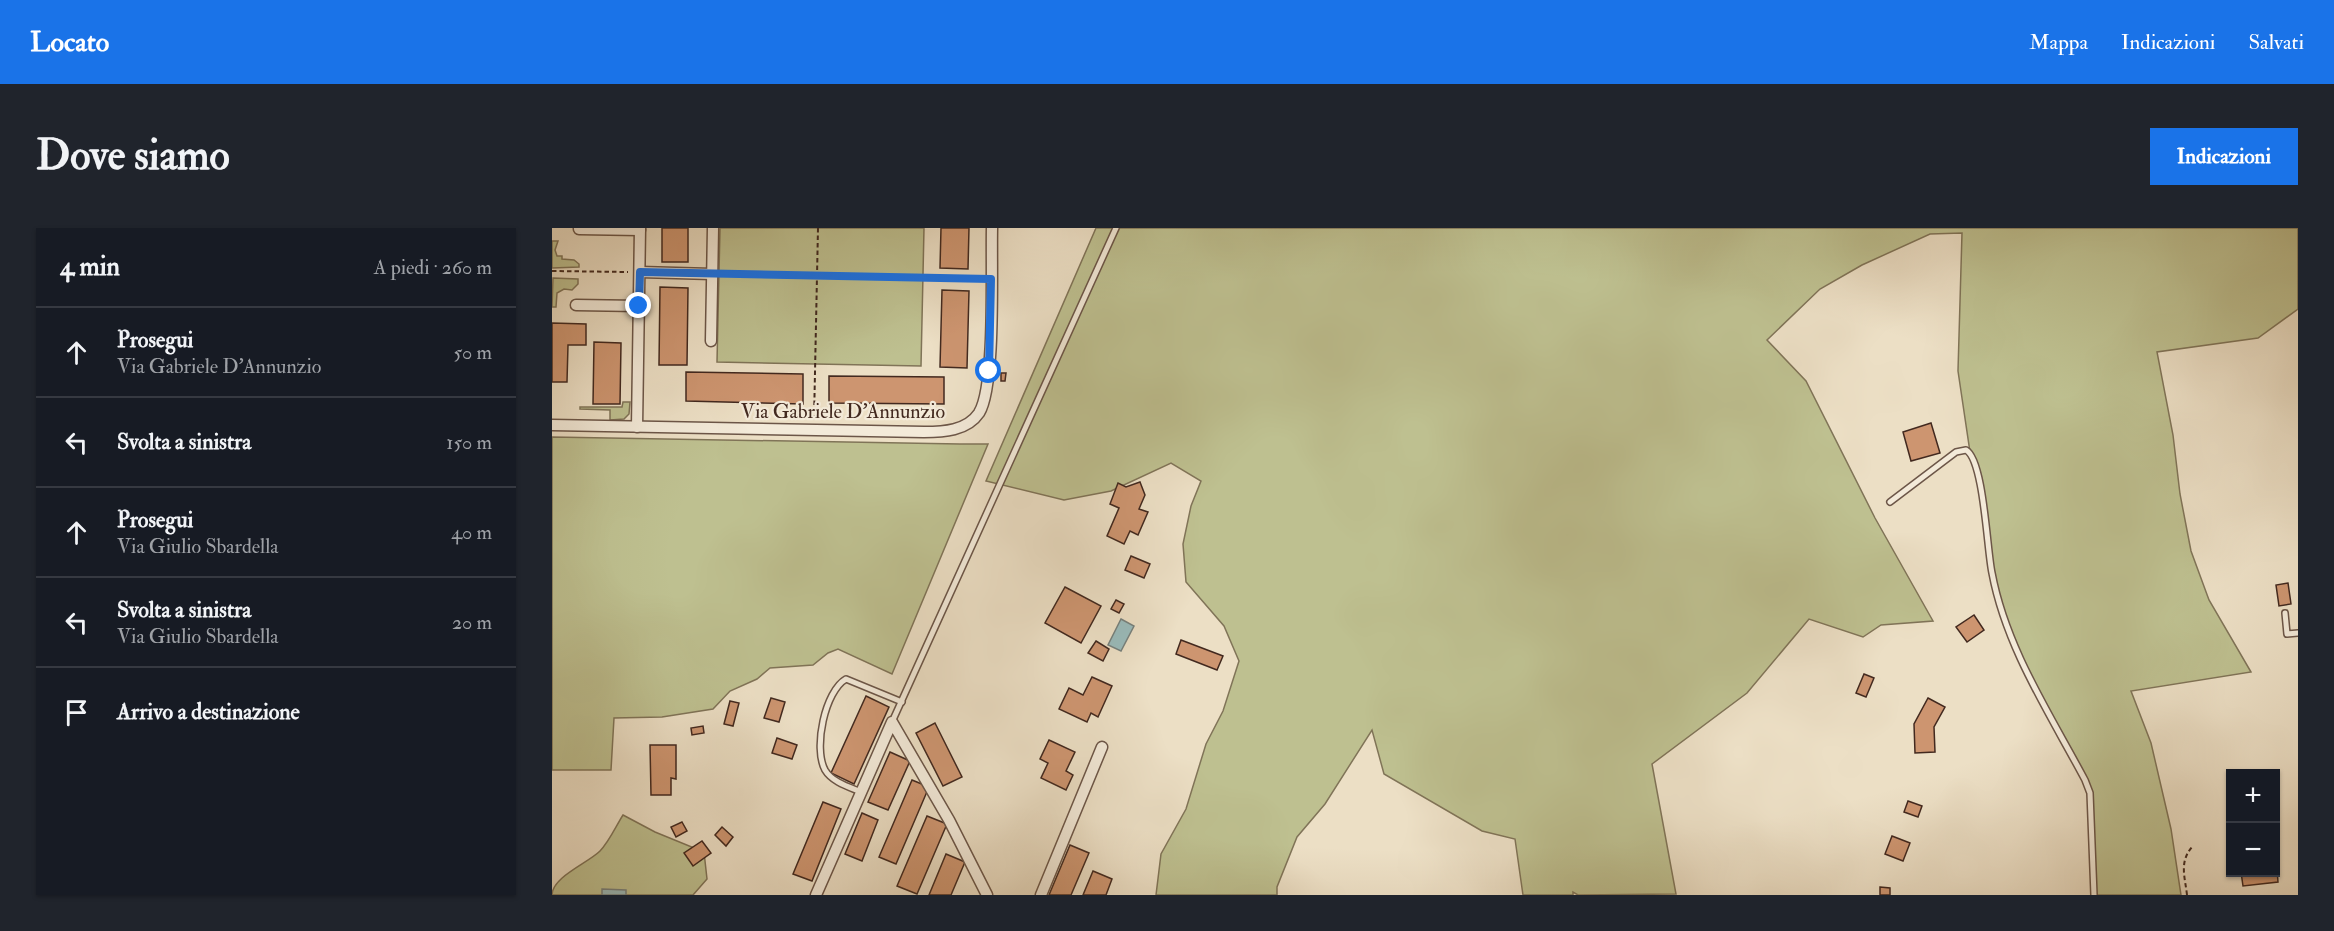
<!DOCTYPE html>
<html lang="it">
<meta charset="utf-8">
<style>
:root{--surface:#171b24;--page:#20242c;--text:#f1f3f6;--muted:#9ea1a6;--line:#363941;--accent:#1a73e8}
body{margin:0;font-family:"IM FELL Double Pica",serif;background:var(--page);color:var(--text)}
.controls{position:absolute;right:18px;bottom:18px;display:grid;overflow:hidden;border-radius:0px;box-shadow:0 2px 4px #0004}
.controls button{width:54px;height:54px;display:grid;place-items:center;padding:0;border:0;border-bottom:2px solid var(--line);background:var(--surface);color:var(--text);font:30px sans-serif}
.stop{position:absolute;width:18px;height:18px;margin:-14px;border:4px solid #1a73e8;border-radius:50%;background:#fff}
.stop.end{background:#1a73e8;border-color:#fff;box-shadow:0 2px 6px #0008}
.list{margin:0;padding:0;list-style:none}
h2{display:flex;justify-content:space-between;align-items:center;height:78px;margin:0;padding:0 24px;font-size:26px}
h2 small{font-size:20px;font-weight:400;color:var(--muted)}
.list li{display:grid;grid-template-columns:39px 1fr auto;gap:18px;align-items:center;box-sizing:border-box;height:90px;padding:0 24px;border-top:2px solid var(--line)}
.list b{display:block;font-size:22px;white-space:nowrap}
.list p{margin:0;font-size:20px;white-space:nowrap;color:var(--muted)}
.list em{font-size:20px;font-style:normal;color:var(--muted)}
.icon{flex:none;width:33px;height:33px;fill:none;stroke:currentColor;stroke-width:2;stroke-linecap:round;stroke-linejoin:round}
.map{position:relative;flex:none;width:1746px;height:667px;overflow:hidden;border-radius:0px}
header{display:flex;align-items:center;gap:36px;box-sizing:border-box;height:84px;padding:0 30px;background:var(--accent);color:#fff}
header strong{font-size:28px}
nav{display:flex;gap:33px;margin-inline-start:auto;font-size:21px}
.intro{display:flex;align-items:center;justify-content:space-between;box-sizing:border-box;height:144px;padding:0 36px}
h1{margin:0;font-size:42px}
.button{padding:15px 27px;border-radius:0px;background:var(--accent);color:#fff;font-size:21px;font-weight:700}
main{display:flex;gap:36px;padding:0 36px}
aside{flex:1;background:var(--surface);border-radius:0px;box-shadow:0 2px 4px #0004}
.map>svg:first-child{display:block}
.green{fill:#bec090;stroke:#807458;stroke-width:1.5}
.water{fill:#9abbbb;stroke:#77817d;stroke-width:1.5}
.building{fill:#cd9570;stroke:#42291f;stroke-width:1.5}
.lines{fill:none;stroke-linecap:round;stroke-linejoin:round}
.service-casing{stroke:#6c5648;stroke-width:8}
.minor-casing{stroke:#6c5648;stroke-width:13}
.path{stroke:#42291f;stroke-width:2;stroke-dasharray:4.5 3;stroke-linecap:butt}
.service{stroke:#f3ead9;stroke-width:5}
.minor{stroke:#f3ead9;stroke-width:10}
.route{stroke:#1a73e8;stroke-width:8}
.labels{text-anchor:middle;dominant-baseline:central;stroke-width:4.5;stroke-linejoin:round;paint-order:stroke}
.street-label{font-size:20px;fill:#42291f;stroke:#f3ead9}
</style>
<header>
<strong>Locato</strong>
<nav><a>Mappa</a><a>Indicazioni</a><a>Salvati</a></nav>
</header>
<div class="intro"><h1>Dove siamo</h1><a class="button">Indicazioni</a></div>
<main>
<aside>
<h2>4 min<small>A piedi · 260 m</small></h2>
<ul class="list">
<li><svg class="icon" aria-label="ahead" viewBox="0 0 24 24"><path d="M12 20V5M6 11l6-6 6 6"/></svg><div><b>Prosegui</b><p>Via Gabriele D'Annunzio</p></div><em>50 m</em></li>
<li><svg class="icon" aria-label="left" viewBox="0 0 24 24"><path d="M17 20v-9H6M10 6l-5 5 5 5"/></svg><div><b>Svolta a sinistra</b></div><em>150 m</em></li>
<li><svg class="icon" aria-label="ahead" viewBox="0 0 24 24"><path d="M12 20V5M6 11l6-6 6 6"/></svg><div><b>Prosegui</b><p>Via Giulio Sbardella</p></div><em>40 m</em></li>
<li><svg class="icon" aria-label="left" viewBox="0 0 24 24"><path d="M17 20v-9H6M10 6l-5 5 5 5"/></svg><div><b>Svolta a sinistra</b><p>Via Giulio Sbardella</p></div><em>20 m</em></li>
<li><svg class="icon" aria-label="arrive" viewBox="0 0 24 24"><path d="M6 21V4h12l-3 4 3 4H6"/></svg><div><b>Arrivo a destinazione</b></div></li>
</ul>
</aside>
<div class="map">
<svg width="1746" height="667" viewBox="0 0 1746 667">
<rect width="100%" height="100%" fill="#ecdfc5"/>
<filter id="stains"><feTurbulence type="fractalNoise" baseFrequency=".00333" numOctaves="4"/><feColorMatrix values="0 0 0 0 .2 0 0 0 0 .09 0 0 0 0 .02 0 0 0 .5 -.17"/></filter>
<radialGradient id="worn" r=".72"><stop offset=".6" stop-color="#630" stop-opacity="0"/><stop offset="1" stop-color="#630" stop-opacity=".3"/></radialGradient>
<!-- green -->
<g class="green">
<path d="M168,0H372L369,138L165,134Z"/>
<path d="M544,0H1746V81L1706,110L1605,124L1621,207L1628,266L1639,323L1657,372L1699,444L1579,463L1599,515L1619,601L1629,667H1542L1538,565L1462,419L1440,345L1433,285L1418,224L1406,143L1410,5L1378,6L1310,37L1268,61L1215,112L1254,153L1323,290L1381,393L1329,397L1311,409L1257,391L1195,465L1100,536L1124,666L1026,667L1021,664V667H971L963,611L930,603L832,546L820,502L773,576L745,609L725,659V667H604L609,626L634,581L654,516L671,483L687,433L672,398L634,354L631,316L639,278L649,253L619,235L559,263L512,272L434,253Z"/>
<path d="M0,13H6L3,22L5,28H10V31L22,32L27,36V39L0,40Z"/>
<path d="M1,50L26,51V56L20,62L12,61L5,65L4,79H0Z"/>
<path d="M71,174H78L77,186L72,191L58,192V182L28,181V179H70Z"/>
<path d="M0,209L408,216H436L340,446L286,421L276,425L261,437L218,440L205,451L178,463L161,481L110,489L62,490L59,542H0Z"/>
<path d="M71,587L103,604L152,624L155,651L141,667H0C0,649 36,635 48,623C57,614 64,598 71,587Z"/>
</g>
<!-- water -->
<g class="water">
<path d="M569,391L582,398L569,423L556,417Z"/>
<path d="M50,661L74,662V667H50Z"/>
</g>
<!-- building -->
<g class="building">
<rect x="110" y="0" width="26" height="34"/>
<path d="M389,0H417L416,41L388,40Z"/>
<path d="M108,59L136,60L135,137H107Z"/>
<path d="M390,62L417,63L415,140L388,139Z"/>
<path d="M0,95L34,96V117H16L15,154H0Z"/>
<path d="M42,114L69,115L68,176H41Z"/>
<path d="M134,144L251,146V176L134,173Z"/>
<path d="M449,145H454L453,153H449Z"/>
<path d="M277,148L392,149V176L277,175Z"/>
<path d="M1379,195L1388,225L1359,233L1351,204Z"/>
<path d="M588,254L593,267L587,281L596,284L586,307L578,303L572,316L555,308L567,280L558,276L566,255L574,259Z"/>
<path d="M579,328L598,336L592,350L573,342Z"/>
<path d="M1736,355L1739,376L1727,378L1724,357Z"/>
<path d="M513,359L549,378L529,415L493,395Z"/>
<path d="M564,372L572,376L567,385L559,381Z"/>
<path d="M1422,387L1432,402L1415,414L1404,399Z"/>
<path d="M629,412L671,428L665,442L624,426Z"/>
<path d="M544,413L557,421L551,433L536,425Z"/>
<path d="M1312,446L1322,450L1314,469L1304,465Z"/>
<path d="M540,449L560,458L546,489L539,485L535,494L507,481L517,460L531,467Z"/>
<path d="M314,468L337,479L302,556L279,545Z"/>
<path d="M219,470L233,474L227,494L212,490Z"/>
<path d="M1376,470L1393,479L1382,499L1383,524L1363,525L1362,496Z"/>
<path d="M178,473L187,475L181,498L172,496Z"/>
<path d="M383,495L410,549L391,558L364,505Z"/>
<path d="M151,498L152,505L140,507L139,500Z"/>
<path d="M225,510L245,517L240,531L220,525Z"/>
<path d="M497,512L523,524L514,543L521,547L514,562L489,550L496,535L488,531Z"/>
<path d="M98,517H124V551L119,550V567H99Z"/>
<path d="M338,524L358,533L336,582L316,574Z"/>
<path d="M360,552L377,559L344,636L327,629Z"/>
<path d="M1356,573L1370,578L1366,589L1352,584Z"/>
<path d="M271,574L289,581L260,653L241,646Z"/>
<path d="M310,585L326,592L310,633L293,626Z"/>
<path d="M375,588L395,596L365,666L345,658Z"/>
<path d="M130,594L135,603L124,609L119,599Z"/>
<path d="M170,599L181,609L174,618L163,607Z"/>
<path d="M1340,608L1358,615L1351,633L1333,626Z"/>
<path d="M150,613L159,625L141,638L132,625Z"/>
<path d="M518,617L537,625L519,667H497Z"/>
<path d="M394,626L413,634L399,667H377Z"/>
<path d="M1724,629L1726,654L1691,658L1689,644H1724Z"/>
<path d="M541,643L560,651L554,667H531Z"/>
<path d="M1328,659L1338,660V667H1328Z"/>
</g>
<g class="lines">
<defs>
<g id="service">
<path d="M1338,274L1404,224L1414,222C1432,232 1435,323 1440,345C1454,420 1498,486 1533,552L1538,565L1542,667"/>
<path d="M1733,385L1735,406L1746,405"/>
<path d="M340,494L564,0"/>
<path d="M309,564C297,559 280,554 273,542C261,520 273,463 294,451L350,474"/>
</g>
<g id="minor">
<path d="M27,1L88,2"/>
<path d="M88,44L160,46"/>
<path d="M24,77L87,78"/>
<path d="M159,113L161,0"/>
<path d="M0,197L372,204C391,204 415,203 427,185C444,158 439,37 440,0"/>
<path d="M85,199L88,0"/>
<path d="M264,667L340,494L397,592L435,667"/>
<path d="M489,667L550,519"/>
</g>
</defs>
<!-- service casing -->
<use href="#service" class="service-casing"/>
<!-- minor casing -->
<use href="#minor" class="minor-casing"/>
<!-- path -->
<g class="path">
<path d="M0,43L76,44"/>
<path d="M172,46L430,51"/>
<path d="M262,192L266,0"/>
<path d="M1635,667C1633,649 1627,634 1640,619"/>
</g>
<!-- service -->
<use href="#service" class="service"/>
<!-- minor -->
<use href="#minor" class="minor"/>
</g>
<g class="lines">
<!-- route -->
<path class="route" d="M87,78L88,44L439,51L437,143"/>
</g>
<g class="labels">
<!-- street labels -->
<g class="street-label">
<text x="291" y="183">Via Gabriele D'Annunzio</text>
</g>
</g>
<rect width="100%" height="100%" filter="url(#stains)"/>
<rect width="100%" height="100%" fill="url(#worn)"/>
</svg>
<div class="controls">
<button>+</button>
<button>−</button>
</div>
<div class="stop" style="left:437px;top:143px"></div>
<div class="stop end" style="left:87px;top:78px"></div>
</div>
</main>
